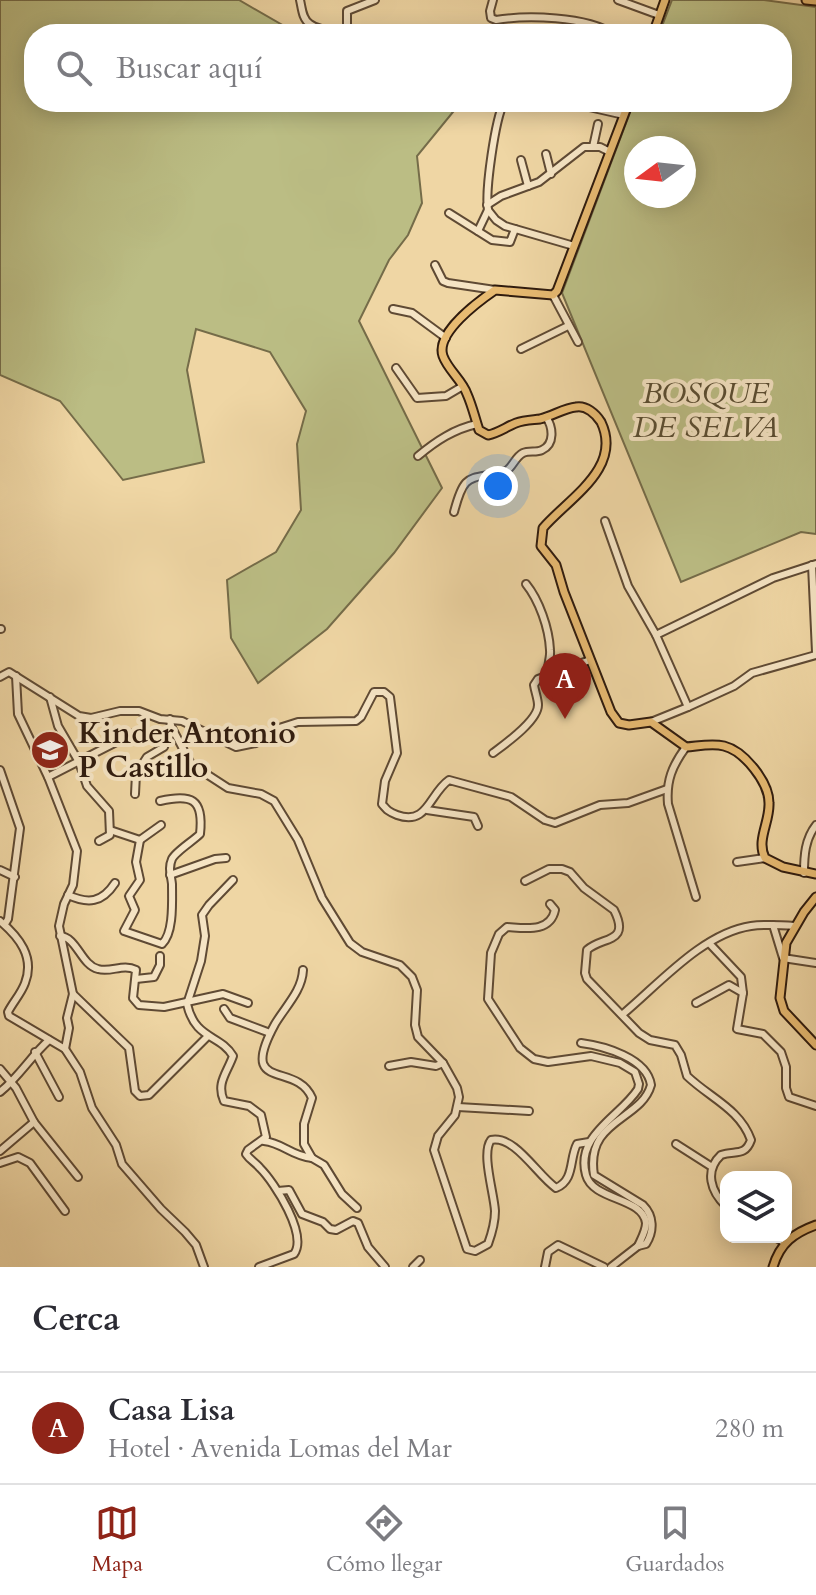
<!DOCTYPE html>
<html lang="es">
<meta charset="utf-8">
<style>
:root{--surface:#fff;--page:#f2f2f3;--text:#2b2b33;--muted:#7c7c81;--line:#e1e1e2;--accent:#8f2418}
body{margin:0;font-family:Cardo,serif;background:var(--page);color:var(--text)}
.controls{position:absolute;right:24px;bottom:24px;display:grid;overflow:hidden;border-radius:16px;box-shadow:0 4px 20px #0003}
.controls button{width:72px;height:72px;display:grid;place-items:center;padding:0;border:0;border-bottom:2px solid var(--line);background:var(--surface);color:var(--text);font:40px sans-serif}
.compass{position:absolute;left:624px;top:136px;width:72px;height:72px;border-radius:50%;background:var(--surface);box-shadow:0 4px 20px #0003;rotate:255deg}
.you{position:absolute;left:498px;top:486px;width:28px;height:28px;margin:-20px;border:6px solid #fff;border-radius:50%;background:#1a73e8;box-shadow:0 0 0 12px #1a73e833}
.badge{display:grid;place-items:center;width:52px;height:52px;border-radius:50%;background:var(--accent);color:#fff;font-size:26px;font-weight:700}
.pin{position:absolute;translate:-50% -66px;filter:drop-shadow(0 2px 4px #0008)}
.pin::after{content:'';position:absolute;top:42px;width:28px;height:24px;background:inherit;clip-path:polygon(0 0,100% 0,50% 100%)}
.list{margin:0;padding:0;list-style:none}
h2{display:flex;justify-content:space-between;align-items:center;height:104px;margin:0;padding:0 32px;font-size:34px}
h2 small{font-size:26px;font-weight:400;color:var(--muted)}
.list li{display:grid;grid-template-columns:52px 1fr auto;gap:24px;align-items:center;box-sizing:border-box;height:112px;padding:0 32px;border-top:2px solid var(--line)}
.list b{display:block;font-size:30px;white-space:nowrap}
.list p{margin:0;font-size:26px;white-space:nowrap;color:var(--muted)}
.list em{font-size:26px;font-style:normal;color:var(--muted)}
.icon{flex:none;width:44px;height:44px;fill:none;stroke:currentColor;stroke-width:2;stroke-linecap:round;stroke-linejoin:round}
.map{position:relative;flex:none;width:816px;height:1267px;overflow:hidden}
.search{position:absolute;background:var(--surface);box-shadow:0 4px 20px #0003;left:24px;right:24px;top:24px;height:88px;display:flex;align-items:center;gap:20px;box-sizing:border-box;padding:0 28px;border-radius:32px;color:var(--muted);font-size:30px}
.sheet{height:216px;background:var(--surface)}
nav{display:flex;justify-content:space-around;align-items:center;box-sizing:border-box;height:112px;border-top:2px solid var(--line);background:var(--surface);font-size:22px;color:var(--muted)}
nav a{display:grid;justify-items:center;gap:4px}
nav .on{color:var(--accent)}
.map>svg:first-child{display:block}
.green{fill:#bbbd84;stroke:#756c49;stroke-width:2;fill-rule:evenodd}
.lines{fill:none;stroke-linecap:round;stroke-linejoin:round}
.minor-casing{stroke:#5f4a34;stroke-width:10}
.major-casing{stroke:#2f1b0e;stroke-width:11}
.minor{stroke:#f5e4c4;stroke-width:6}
.major{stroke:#e8bb72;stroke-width:7}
.labels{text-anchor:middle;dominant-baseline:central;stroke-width:8;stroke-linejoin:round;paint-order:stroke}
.park-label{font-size:30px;font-style:italic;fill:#594c31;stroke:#f5e4c4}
.poi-label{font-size:30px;font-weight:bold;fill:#2f1b0e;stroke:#f5e4c4;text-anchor:start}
</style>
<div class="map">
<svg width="816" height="1267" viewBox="0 0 816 1267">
<rect width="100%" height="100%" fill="#efd6a4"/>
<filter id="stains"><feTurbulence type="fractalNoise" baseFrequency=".0025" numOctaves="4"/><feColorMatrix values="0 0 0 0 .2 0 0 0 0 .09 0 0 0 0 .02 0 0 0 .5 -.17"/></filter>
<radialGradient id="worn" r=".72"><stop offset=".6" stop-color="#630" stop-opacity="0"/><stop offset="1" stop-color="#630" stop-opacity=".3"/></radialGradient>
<!-- green -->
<g class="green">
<path d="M0,0H239L298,34H34V102H434L453,112L417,156L422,203L408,235L389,260L359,321L442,488L394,553L327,629L258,683L231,638L227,580L276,552L301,510L297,444L306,411L270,352L196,329L187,370L204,462L123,480L60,401L0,375Z"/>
<path d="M672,0H764L816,7V534L801,532L681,582L562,293L634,102H782V34H659ZM636,148H684V196H636Z"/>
</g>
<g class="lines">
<defs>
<g id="minor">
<path d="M300,0C302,8 302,19 310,24C324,35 364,31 383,31L387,34"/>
<path d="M493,0L490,11L491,18L496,20C526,15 587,16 613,34"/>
<path d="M618,0L659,15"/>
<path d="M347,31V11L375,0"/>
<path d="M567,102L624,115"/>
<path d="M593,147L598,124"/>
<path d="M546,154L551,174"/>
<path d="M521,160L528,186"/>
<path d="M487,205L501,196L539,182L584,147H600L610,152"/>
<path d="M488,210C485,190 495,120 504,102"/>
<path d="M488,210L496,220L505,226L574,246"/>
<path d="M449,213L492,240L510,242L515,229"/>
<path d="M478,231L488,210"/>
<path d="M435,265L443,281L448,283L495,290"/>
<path d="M553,295L578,342"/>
<path d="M393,309L412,313L446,338"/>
<path d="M521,349L568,326"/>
<path d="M396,368L417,398L446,396L463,386"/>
<path d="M418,456C436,441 454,429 477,424"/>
<path d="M454,512C465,470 469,481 506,471C513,467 515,457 523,453C529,450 536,453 542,450C555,444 553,427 546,417"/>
<path d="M605,521L628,586L656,635L688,707"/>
<path d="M812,565L816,652"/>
<path d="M526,584C539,600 549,628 550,650C551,659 546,666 549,675"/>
<path d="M0,629H1"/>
<path d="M656,635L773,578L816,564"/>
<path d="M16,676L18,714L48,777L77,851L73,885L64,904L59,926L73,994L67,1018L69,1028L65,1049"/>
<path d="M0,677L9,672L79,716L91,718L120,711H139L160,719L182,721L236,747L256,743L276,729L298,722L356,721L361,717L374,692H384L390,697L397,753L385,781L382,804C387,810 389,812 397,815C428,826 429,794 449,780L511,797L545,820L555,823L600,805L628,803L667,789"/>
<path d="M50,697L58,726L79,762L87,786L109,811L110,835L99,841"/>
<path d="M170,719L171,726L191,764L228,788L261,794L274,801L298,840L322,898L350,943L362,952L400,965L412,977L417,990L415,1025L418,1037L443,1063L457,1088L459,1097L455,1115L438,1136L434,1150L467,1249L475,1251L488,1244C492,1233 495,1223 495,1211C494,1193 481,1153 491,1140C515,1135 537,1175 556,1188C575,1180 569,1159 577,1144L589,1142"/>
<path d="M651,722L688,707L734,686L752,673L816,655"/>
<path d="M686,747C672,766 666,781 668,804L696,897"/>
<path d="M493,753C505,744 538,721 538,705C538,699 535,692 534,685L538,679L590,660"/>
<path d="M0,770L20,828L8,919L5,924"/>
<path d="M48,777L134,733"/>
<path d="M135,794L136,774L147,757L164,747L171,726"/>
<path d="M427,810L474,817L478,826"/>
<path d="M110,830L140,840"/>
<path d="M140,840L136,862L140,880L129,896L135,910L124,931L162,944C174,933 172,901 172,884C171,875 168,868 172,859C175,852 193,841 200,834C204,798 191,794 160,801"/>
<path d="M140,840L161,825"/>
<path d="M737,862L765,858"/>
<path d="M0,870L15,877"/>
<path d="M804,873C804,856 805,839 816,825"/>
<path d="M170,875L215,859L226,858"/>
<path d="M233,880L209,905L202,915L205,936L201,961L187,1004C195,1040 220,1034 233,1056C227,1073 216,1083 224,1101L249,1106L261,1115L266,1137L248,1150L246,1154C250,1160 255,1162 260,1168C275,1183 308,1235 294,1254L259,1267"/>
<path d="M525,881L549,869H562L570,872L584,888L614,910C631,944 602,936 587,950L585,973L587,979L639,1033L650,1040L675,1045L681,1055L687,1076C710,1098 740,1109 751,1140C745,1157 735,1150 721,1155C704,1171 711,1192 726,1206"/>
<path d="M68,895C88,904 102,903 115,883"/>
<path d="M550,904L555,910C550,933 525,928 507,927L499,934L491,953L488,999L520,1048L534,1059L548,1062L591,1056L620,1063L635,1072L639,1084L638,1089C620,1117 575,1135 586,1175C593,1201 643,1197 646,1223C646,1231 641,1239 638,1246"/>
<path d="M0,921C19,937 35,957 25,983C21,994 13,1002 8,1012L9,1016L65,1049L80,1072L92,1108L116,1145L122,1164L161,1209L185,1232L196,1245L204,1267"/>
<path d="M773,925L783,958L816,963"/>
<path d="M60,936C77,937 81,965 98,969C111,973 123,963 136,970L133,998L139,1005L164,1007L223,994L248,1003"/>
<path d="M709,943L741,977L743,993L737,1029L763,1034L781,1052L786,1067V1088L789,1097L816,1106"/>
<path d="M303,970C302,991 285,1007 275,1024C237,1094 296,1060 312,1098L304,1124V1144L312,1158L324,1165L342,1194L357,1208"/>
<path d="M136,979L154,977L160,965V956"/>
<path d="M73,994L129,1048L135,1091L140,1096L149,1095L207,1037"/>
<path d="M696,1003L729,985L743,993"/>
<path d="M224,1009L230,1018L270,1033"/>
<path d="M623,1014C659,984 703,933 751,926C766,924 781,925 795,926"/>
<path d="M581,1043C604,1046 647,1058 651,1085C641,1121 585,1119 594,1175L643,1205C654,1216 654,1231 646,1244L638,1246L611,1267"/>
<path d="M35,1052L59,1097"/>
<path d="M389,1066L411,1062L436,1066L443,1063"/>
<path d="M0,1069L16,1088L34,1122L78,1177"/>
<path d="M0,1092C19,1077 31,1056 49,1040"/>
<path d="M458,1107L529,1111"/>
<path d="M264,1141C283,1143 291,1156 312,1158"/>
<path d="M676,1144L712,1167"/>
<path d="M0,1151L34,1122"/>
<path d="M0,1163L18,1157L30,1163L65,1211"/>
<path d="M278,1191L289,1190L302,1214L323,1222L330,1229L336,1230L353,1221L358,1223L368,1247L385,1267"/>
<path d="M775,1237L785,1243"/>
<path d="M413,1267L420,1260"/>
<path d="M545,1267L548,1252L558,1245L604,1267"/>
</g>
<g id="major">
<path d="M806,0L816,1"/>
<path d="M653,34L665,0"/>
<path d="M629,102L557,291L553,295L495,290C479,301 435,333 443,356C448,370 462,380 467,394C472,405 475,418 479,430L488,435C498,433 506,427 516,423C524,420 532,420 540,419C553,416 564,408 576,407C586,405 596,414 601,422C623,468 569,498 543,528L541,546L556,565L564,592L611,712L619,723L629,725L651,722L686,747C699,746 712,743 724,746C744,751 769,782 769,803C770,822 756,840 765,858L783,867L816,874"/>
<path d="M816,897L804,912L786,943L780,998L784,1011L816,1045"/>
<path d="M773,1267C780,1243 794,1233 816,1225"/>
</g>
</defs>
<!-- minor casing -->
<use href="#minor" class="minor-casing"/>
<!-- major casing -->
<use href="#major" class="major-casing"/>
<!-- minor -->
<use href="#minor" class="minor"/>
<!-- major -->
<use href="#major" class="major"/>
</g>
<!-- icons -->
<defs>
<symbol id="school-disc" viewBox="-11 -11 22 22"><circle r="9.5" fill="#8f2418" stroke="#f5e4c4"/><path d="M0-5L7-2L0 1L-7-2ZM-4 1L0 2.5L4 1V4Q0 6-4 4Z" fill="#fff"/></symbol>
</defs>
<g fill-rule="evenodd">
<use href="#school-disc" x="28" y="728" width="44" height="44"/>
</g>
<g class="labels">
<!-- park labels -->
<g class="park-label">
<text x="706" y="393">BOSQUE<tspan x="706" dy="34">DE SELVA</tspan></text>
</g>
<!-- poi labels -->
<g class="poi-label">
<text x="78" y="733">Kinder Antonio<tspan x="78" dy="34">P Castillo</tspan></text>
</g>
</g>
<rect width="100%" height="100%" filter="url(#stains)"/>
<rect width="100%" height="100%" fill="url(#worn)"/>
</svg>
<div class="controls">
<button><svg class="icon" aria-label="layers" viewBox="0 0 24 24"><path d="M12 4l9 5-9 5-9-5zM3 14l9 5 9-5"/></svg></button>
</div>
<svg class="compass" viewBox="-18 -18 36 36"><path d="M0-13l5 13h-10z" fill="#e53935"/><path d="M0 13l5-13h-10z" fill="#7c7c81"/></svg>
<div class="you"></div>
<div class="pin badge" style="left:565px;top:719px">A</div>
<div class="search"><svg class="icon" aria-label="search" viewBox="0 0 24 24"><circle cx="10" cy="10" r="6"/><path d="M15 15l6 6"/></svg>Buscar aquí</div>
</div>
<section class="sheet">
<h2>Cerca<small></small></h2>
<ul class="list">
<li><span class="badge">A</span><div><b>Casa Lisa</b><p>Hotel · Avenida Lomas del Mar</p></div><em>280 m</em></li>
</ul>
</section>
<nav>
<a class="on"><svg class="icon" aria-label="map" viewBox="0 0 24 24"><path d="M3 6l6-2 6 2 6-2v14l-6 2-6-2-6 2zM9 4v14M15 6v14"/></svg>Mapa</a>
<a><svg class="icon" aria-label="directions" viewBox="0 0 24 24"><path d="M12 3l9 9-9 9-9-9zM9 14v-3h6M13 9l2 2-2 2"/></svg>Cómo llegar</a>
<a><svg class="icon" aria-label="saved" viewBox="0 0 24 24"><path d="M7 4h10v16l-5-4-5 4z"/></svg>Guardados</a>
</nav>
